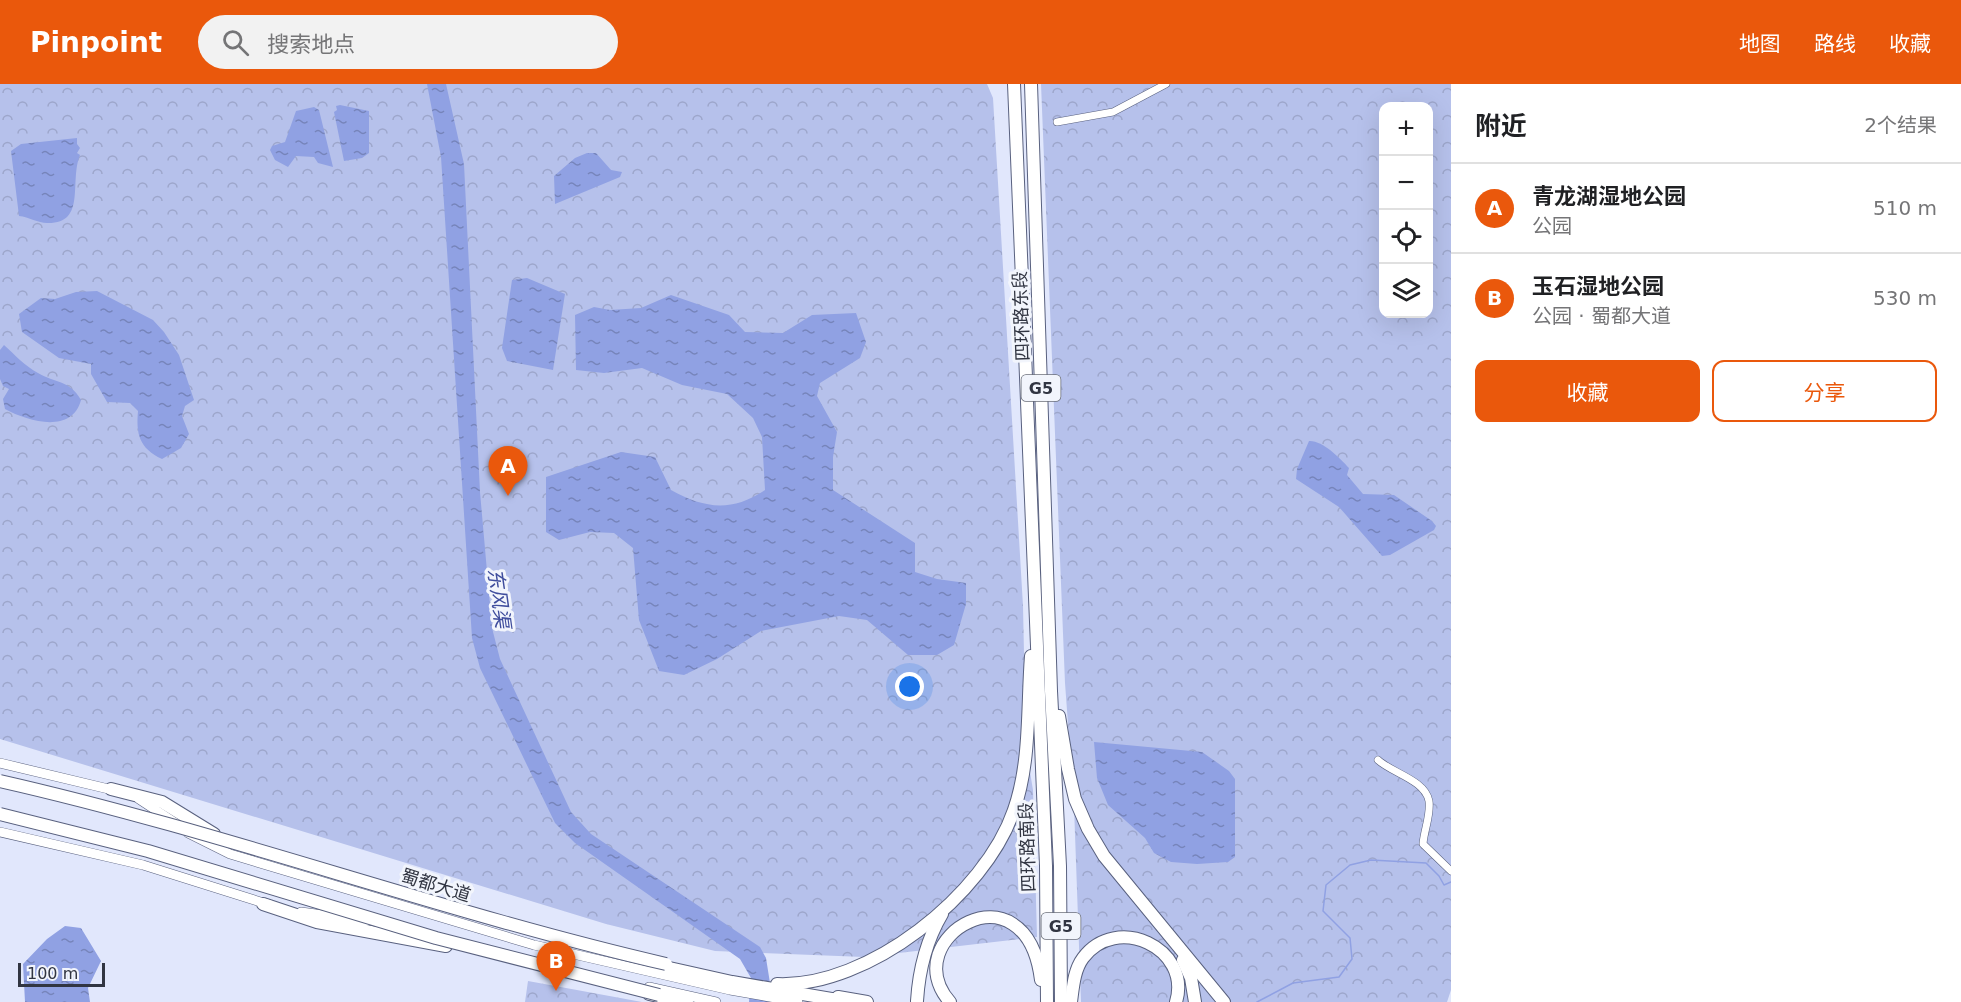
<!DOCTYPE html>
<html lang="zh">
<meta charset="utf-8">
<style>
:root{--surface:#fff;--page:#f2f2f2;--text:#202124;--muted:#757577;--line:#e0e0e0;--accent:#ea580c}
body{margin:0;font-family:"DejaVu Sans","Noto Sans SC",sans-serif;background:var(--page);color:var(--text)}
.controls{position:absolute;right:18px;top:18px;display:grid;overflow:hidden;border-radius:12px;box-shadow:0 6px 24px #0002}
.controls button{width:54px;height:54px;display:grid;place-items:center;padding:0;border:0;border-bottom:2px solid var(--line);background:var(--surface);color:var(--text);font:30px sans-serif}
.scale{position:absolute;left:18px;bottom:15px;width:87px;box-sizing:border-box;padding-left:6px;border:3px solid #313542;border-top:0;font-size:16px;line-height:21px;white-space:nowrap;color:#313542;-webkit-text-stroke:4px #f2f5fc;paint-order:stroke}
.you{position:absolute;left:910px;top:603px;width:21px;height:21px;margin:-15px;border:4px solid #fff;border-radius:50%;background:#1a73e8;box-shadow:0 0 0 9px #1a73e833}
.badge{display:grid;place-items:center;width:39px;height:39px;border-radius:50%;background:var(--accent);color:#fff;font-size:20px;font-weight:700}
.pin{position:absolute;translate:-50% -50px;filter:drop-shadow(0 2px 3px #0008)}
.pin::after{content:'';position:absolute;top:32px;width:21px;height:18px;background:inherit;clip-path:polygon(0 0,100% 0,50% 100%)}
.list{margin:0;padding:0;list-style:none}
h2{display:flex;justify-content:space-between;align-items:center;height:78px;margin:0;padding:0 24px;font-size:26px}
h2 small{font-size:20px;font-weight:400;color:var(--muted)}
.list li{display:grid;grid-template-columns:39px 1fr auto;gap:18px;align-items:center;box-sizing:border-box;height:90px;padding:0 24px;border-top:2px solid var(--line)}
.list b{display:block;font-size:22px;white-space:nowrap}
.list p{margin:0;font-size:20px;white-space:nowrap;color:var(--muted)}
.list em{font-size:20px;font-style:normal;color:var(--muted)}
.actions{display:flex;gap:12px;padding:18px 24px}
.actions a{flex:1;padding:14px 0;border:2px solid var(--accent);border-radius:12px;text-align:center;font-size:21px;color:var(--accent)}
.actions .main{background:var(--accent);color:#fff}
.icon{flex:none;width:33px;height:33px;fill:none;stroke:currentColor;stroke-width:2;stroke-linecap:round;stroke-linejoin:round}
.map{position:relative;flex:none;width:1451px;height:918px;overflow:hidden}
header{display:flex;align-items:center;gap:36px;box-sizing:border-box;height:84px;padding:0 30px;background:var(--accent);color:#fff}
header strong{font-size:28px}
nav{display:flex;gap:33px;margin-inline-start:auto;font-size:21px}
.search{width:420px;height:54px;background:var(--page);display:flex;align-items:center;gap:15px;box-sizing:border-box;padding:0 21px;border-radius:33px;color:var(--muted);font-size:22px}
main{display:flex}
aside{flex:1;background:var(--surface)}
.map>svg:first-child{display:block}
.park{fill:url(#park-crowns);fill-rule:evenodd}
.water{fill:url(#water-ripples)}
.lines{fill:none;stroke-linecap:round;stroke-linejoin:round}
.stream{stroke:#90a1e3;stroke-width:1.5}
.minor-casing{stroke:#59617f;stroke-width:8}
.secondary-casing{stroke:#59617f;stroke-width:10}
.trunk-casing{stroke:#59617f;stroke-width:14}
.motorway-casing{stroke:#59617f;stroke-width:14}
.minor{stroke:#fff;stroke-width:7}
.secondary{stroke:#fff;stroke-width:9}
.trunk{stroke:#fff;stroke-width:12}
.motorway{stroke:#fff;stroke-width:12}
.trunk-bridge-casing{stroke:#59617f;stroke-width:14;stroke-linecap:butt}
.trunk-bridge{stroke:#fff;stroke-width:12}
.labels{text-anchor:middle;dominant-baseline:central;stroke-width:6;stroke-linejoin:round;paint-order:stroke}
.shield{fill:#f2f5fc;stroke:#6b6f7a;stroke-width:1.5}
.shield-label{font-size:16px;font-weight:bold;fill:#313542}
.street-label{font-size:18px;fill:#313542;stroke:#f2f5fc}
.water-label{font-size:20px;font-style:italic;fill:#3f4d9d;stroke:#f2f5fc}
</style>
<header>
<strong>Pinpoint</strong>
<div class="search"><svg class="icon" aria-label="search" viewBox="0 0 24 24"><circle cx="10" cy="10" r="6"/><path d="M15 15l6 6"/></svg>搜索地点</div>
<nav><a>地图</a><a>路线</a><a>收藏</a></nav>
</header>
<main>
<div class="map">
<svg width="1451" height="918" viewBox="0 0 1451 918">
<defs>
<pattern id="park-crowns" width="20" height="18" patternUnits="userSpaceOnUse" patternTransform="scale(1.5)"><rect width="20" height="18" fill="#b6c1eb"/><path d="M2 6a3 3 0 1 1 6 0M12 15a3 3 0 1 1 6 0" fill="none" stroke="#9da6cb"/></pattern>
<pattern id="water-ripples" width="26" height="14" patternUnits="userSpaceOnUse" patternTransform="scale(1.5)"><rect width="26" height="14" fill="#90a1e3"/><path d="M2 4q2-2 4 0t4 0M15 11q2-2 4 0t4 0" fill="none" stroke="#7684ba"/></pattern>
</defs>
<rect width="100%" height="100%" fill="#e1e7fc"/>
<!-- park -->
<g class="park">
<path d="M0,0H987L993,14L1023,522L1026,664L1033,706L1037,853L864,873L715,867L606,840L0,655Z"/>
<path d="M1041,0H1451V906L1447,918H1081L1074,722L1065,599ZM1384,22H1428V230H1384Z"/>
<path d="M528,897L642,918H525Z"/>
</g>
<!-- water -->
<g class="water">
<path d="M427,0H446L464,80L480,408L492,544L500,575L571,728L591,750L760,863L766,874L773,918H749L751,894L740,875L575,759L555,739L480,584L472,554L441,73Z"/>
<path d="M340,21L369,27V69L362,74L344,77L334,28L337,26L336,22Z"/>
<path d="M314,23L319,26L333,83L318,79L314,73L296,72L288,83L275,76L270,66L272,62L285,58L296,27Z"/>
<path d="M77,54V60L80,64L77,69L80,71C69,98 87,140 47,139C38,139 29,133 19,132L11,67L21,60Z"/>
<path d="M587,69H596L611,86L622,88L620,93L555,120L554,92L575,74Z"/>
<path d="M527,194L565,210L553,286L507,277L502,264L512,196Z"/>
<path d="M97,207L153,236L164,248L179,271L194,316L185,322L182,332L189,350L181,364L162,375C139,364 136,350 138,327L130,319L107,318L91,290V280L59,274L22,248L19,230L41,214L55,215L76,208Z"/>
<path d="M671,211L729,231L745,248L783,249L812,231L856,229L866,258L860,274L820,299L817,312L837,348L833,373V406L915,459V488L937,495L966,499V520L954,561L937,571H908L867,536L839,532L761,547L717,575L684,591L659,587L639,536L633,464L614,449L590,448L559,456L546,448V393L621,368L655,373L671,406C705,425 732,428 765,406L762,353L753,334L727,310L682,301L642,284L604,289L576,286L575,231L594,223L610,226L641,224Z"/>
<path d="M4,261C15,271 25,282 38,289C55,299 70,296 81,316C72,350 29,338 5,325L3,315L9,305L3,302L0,295V266Z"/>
<path d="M1309,357C1322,356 1340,374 1349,384L1347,391L1363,410L1394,411L1432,437L1436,442L1434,446L1390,471L1382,472L1339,423L1296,395L1297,385Z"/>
<path d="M1094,658L1202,668L1229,687L1235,695V773L1228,778L1197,780L1171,778L1154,769L1145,754L1108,721L1097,694Z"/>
<path d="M65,842L81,844L101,877L88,904L90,918H25L23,880L47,855Z"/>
</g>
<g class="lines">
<!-- stream -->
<path class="stream" d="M1257,918L1293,899L1339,893L1352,875L1350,854L1323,827L1326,801L1350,781L1371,776L1426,779L1439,792L1444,801L1451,798"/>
<defs>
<g id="minor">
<path d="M1057,38L1113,28L1166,0"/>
<path d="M1378,676C1392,689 1425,696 1429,717C1431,731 1424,746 1423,760L1451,787"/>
</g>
<g id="secondary">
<path d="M0,679L117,707"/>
<path d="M139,715L177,740"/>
<path d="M0,748L143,781L270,821"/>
<path d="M188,749L230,770L534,861L730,906L798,918"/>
<path d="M301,828L367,837"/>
<path d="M649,903L716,918"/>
</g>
<path id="trunk" d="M838,913L867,918"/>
<g id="motorway">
<path d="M1014,0L1046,782L1047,918"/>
<path d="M1031,0L1051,607L1060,782L1061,918"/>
<path d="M1059,632L1068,685L1075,715L1088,745L1104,772L1224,918"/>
<path d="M111,705L162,718L214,750"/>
<path d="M263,820L317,838L446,862"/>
<path d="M1183,876L1191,894L1195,918"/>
<path d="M656,881L732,898L849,918"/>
<path d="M777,900C868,904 985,811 1014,726C1031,677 1027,623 1031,572"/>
<path d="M649,910L687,918"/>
<path d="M917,917C919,885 926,857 942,830"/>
<path d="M950,918C894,854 1026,776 1041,896"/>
<path d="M1071,918C1073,903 1074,886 1083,874C1116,829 1192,864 1176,918"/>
</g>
</defs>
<!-- minor casing -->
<use href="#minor" class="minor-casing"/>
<!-- secondary casing -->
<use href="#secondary" class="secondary-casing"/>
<!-- trunk casing -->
<use href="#trunk" class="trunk-casing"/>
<!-- motorway casing -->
<use href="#motorway" class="motorway-casing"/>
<!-- minor -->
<use href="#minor" class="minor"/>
<!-- secondary -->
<use href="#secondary" class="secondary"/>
<!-- trunk -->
<use href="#trunk" class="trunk"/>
<!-- motorway -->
<use href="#motorway" class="motorway"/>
<defs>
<g id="trunk-bridge">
<path d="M0,697C225,748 441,828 666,880"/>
<path d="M0,730L148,767L436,854L659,911"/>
</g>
</defs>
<!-- trunk-bridge casing -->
<use href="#trunk-bridge" class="trunk-bridge-casing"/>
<!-- trunk-bridge -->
<use href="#trunk-bridge" class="trunk-bridge"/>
</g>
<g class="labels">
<!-- shield labels -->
<g class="shield">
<rect x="1021.5" y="291" width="39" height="26" rx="4.5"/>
<rect x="1041.5" y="829" width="39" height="26" rx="4.5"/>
</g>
<g class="shield-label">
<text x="1041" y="304">G5</text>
<text x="1061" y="842">G5</text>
</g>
<!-- street labels -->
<g class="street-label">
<text transform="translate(1021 232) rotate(-92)">四环路东段</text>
<text transform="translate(1027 763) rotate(-92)">四环路南段</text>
<text transform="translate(436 801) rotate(17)">蜀都大道</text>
</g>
<!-- water labels -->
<g class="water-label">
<text transform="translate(499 514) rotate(82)">东风渠</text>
</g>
</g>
</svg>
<div class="controls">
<button>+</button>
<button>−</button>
<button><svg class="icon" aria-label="locate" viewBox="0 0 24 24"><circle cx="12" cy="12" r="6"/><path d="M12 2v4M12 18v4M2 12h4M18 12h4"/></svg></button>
<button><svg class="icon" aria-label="layers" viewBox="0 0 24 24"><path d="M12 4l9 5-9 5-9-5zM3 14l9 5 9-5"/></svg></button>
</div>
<div class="scale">100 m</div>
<div class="you"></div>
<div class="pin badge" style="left:508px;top:412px">A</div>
<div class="pin badge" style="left:556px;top:907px">B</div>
</div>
<aside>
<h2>附近<small>2个结果</small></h2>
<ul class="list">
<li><span class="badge">A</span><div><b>青龙湖湿地公园</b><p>公园</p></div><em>510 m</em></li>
<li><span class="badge">B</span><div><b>玉石湿地公园</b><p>公园 · 蜀都大道</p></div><em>530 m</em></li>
</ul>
<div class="actions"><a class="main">收藏</a><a>分享</a></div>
</aside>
</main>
